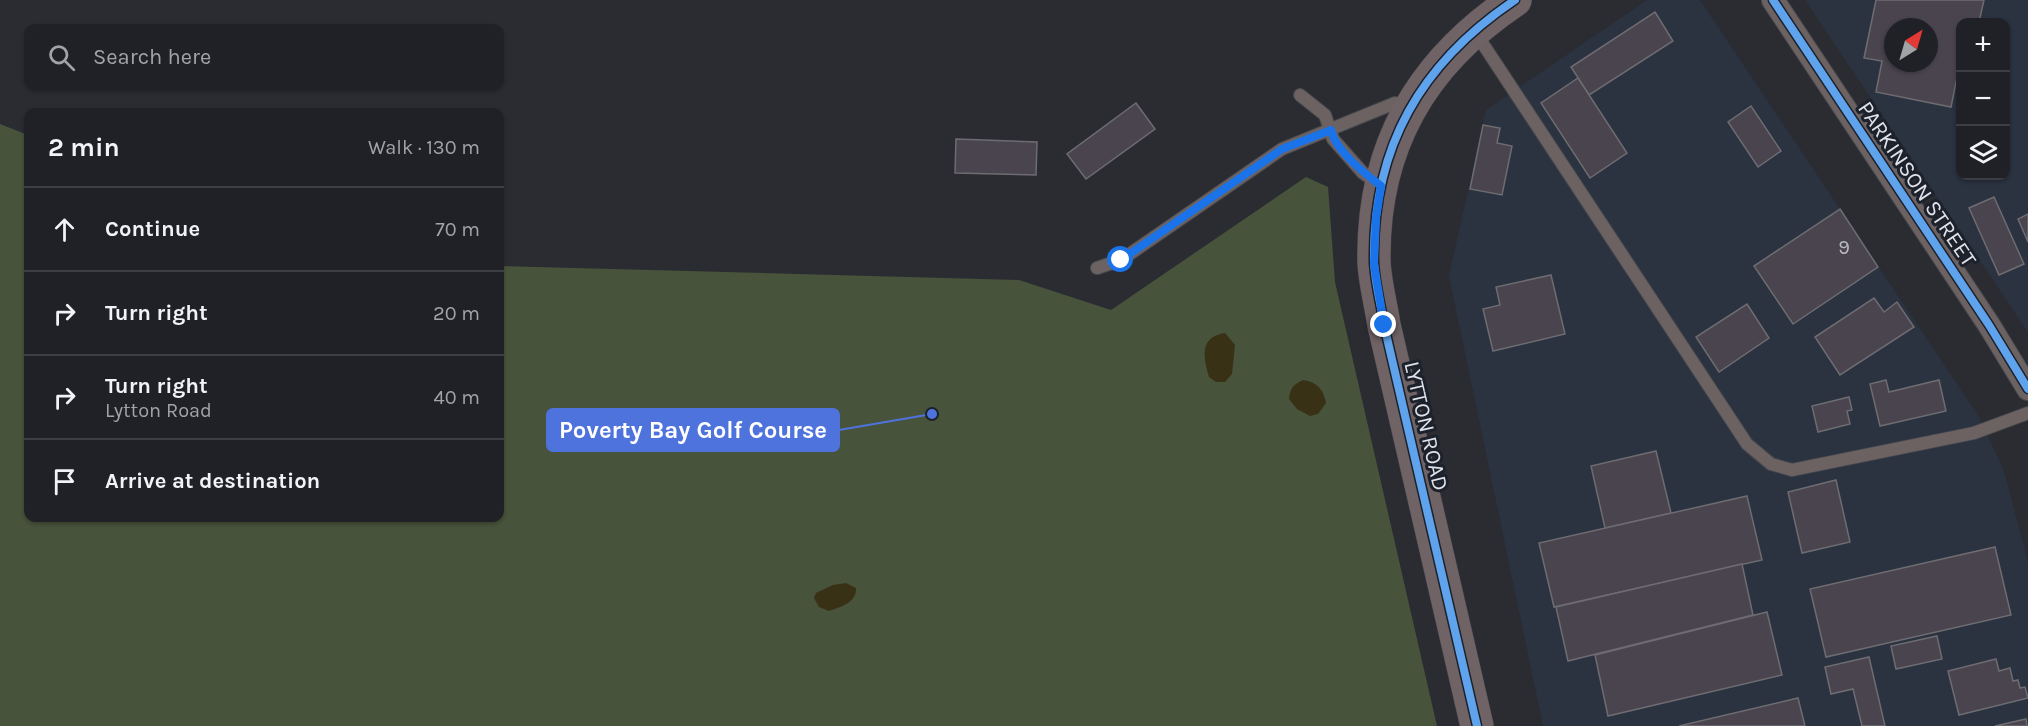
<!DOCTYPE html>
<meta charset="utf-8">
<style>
:root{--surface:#202126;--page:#28292e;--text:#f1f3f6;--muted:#a2a3a7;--line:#3d3e43}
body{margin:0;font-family:Karla,sans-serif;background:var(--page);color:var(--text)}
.controls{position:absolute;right:18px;top:18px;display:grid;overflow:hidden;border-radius:12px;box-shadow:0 2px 4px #0004}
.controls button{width:54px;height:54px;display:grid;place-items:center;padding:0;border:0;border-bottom:2px solid var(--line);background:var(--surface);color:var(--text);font:30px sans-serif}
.compass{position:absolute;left:1884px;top:18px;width:54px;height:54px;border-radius:50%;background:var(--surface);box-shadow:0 2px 4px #0004;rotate:37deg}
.stop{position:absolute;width:18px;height:18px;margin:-14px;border:4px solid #1a73e8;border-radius:50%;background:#fff}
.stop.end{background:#1a73e8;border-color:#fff;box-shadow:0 2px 6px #0008}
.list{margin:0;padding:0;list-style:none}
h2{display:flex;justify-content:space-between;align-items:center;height:78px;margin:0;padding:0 24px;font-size:26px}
h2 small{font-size:20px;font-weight:400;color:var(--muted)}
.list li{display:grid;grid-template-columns:39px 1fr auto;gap:18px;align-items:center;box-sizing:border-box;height:84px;padding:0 24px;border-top:2px solid var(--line)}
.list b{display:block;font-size:22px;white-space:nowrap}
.list p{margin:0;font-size:20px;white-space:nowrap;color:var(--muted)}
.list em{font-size:20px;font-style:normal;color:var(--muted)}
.icon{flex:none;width:33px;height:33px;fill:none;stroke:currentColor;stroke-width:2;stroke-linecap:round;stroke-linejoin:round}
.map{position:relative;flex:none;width:2028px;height:726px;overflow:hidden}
.search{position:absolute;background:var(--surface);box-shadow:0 2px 4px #0004;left:24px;top:24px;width:480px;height:66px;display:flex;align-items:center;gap:15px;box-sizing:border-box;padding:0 21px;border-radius:12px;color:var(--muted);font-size:22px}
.panel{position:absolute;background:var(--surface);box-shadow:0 2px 4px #0004;left:24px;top:108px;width:480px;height:414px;border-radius:12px}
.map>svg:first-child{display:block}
.built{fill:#2b3240;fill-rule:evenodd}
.green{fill:#47533b}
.sand{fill:#383116}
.building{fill:#4a444f;stroke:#6d6c71;stroke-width:1.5;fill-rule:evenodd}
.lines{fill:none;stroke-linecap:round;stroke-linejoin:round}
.service-casing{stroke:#484a4f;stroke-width:14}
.minor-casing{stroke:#484a4f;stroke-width:24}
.secondary-casing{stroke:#484a4f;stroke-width:34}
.service{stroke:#6d6262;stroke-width:12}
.minor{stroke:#6d6262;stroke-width:22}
.secondary{stroke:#706365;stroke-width:33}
.cycleway-casing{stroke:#1c212b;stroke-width:11}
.cycleway{stroke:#60a3ed;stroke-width:8}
.route{stroke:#1a73e8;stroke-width:8}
.labels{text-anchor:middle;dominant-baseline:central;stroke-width:6;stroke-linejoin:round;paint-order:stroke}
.number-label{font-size:20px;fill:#babbc3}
.street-label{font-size:22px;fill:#e0e3ea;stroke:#1c212b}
.leader{fill:none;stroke:#4e73dc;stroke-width:2}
.callout-dot{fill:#4e73dc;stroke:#1c212b;stroke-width:2}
.callout{fill:#4e73dc;stroke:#4e73dc;stroke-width:2}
.callout-label{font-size:24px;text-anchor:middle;font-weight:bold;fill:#fff}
</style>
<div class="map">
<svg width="2028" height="726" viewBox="0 0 2028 726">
<rect width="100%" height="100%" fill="#2a2c32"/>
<!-- built -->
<g class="built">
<path d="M1647,0H1700L1979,417L2004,471L2028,562V726H1543L1449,276L1486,110Z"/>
<path d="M1805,0H2028V332ZM1960,22H2006V176H1960ZM1893,27H1929V63H1893Z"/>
</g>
<!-- green -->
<path class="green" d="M0,124L28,135V518H500V266L1019,280L1111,310L1306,177L1328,187L1335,282L1437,726H0Z"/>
<!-- sand -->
<g class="sand">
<path d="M1225,333L1235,345L1232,374L1225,382H1216L1209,377C1204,358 1198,337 1225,333Z"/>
<path d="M1303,380C1317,382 1323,389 1326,403L1318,414L1310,416L1297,409L1289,399C1290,388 1293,385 1303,380Z"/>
<path d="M846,583L856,588C857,603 840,607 829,611L819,607L814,598L816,593L833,585Z"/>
</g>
<!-- building -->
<g class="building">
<path d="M1876,0H1984L1979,22H1960V77H1957L1951,107L1876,92L1882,61L1864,58ZM1893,27H1929V63H1893Z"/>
<path d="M1655,12L1673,41L1589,95L1571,67Z"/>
<path d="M1578,78L1627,153L1590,178L1541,103Z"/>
<path d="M1136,103L1155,129L1086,179L1067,154Z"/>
<path d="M1751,106L1781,151L1758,167L1728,122Z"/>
<path d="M1483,125L1500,128L1497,143L1512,146L1502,195L1470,189Z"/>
<path d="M956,139L1037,142L1036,175L955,173Z"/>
<path d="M1994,197L2024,264L1999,275L1969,208Z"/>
<path d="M1840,209L1878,267L1793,324L1754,266Z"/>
<path d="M2028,214V242L2018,219Z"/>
<path d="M1551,275L1565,334L1493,351L1483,309L1500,305L1496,287Z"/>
<path d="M1874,298L1884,312L1897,302L1914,327L1840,375L1815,337Z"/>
<path d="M1747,304L1769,338L1719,372L1696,337Z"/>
<path d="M1886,380L1889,392L1939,380L1946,411L1880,426L1870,384Z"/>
<path d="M1849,397L1852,410L1847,411L1850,424L1818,432L1812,406Z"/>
<path d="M1656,451L1671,513L1605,528L1591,466Z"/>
<path d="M1836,480L1850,542L1802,553L1788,492Z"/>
<path d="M1747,496L1762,560L1554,607L1539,543Z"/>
<path d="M1995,547L2011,615L1826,657L1810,589Z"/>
<path d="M1742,564L1753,615L1568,661L1556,607Z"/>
<path d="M1767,612L1782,675L1608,716L1595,655Z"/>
<path d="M1937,636L1942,659L1896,669L1891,646Z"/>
<path d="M1869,657L1885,726H1862L1853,689L1831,694L1825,667Z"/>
<path d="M1996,659L1999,671L2010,668L2013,681L2018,680L2020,688L2025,687L2028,698L1959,715L1948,671Z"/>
<path d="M1798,698L1805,726H1679Z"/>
<path d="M2026,719L2027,726H1995Z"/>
</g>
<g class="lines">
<defs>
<g id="service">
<path d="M1475,32L1747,444L1771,464L1792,470L1974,433L2028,413"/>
<path d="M1300,95L1325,115L1333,139L1363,173L1379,184"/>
<path d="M1097,268L1121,260L1282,149L1395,103L1409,108"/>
</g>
<path id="minor" d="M1773,0L1989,325L2028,389"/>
<path id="secondary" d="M1477,726L1384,325C1381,305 1375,283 1374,262C1372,147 1421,63 1515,0"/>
</defs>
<!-- service casing -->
<use href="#service" class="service-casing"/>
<!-- minor casing -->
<use href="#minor" class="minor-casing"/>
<!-- secondary casing -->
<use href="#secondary" class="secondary-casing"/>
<!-- service -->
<use href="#service" class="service"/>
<!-- minor -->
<use href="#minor" class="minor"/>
<!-- secondary -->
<use href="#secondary" class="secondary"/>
<defs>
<g id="cycleway">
<path d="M1773,0L1989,325L2028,389"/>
<path d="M1477,726L1384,325C1381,305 1375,283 1374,262C1372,147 1421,63 1515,0"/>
</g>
</defs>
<!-- cycleway casing -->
<use href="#cycleway" class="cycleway-casing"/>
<!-- cycleway -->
<use href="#cycleway" class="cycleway"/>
</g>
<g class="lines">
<!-- route -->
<path class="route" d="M1121,260L1282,149L1331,130C1336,151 1364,173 1381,186L1376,218L1374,264L1384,325"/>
</g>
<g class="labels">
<!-- number labels -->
<g class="number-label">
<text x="1844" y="247">9</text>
</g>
<!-- street labels -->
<g class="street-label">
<text transform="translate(1917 184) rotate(56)">PARKINSON STREET</text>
<text transform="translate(1426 426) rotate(77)">LYTTON ROAD</text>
</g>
</g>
<!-- callouts -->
<path class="leader" d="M932 414L839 430"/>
<circle class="callout-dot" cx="932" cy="414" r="6"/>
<rect class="callout" x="547" y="409" width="292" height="42" rx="6"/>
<g class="callout-label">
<text x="693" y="438">Poverty Bay Golf Course</text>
</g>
</svg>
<div class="controls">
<button>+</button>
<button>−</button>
<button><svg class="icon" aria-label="layers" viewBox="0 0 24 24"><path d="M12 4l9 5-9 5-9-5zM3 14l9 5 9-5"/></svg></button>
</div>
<svg class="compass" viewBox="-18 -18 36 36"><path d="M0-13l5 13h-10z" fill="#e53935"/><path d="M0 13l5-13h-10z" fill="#a2a3a7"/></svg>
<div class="stop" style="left:1121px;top:260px"></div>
<div class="stop end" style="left:1384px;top:325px"></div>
<div class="search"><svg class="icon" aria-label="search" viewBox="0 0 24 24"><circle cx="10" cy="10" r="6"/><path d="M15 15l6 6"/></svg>Search here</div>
<section class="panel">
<h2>2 min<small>Walk · 130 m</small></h2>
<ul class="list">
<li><svg class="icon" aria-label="ahead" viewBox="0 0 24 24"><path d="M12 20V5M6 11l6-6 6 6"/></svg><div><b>Continue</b></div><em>70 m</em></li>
<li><svg class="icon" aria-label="right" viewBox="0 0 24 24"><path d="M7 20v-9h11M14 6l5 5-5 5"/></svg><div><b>Turn right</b></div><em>20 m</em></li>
<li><svg class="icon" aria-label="right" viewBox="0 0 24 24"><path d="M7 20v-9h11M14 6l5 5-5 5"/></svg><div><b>Turn right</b><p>Lytton Road</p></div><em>40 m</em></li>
<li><svg class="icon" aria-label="arrive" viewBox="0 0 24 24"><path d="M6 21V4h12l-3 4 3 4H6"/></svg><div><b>Arrive at destination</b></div></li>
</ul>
</section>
</div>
